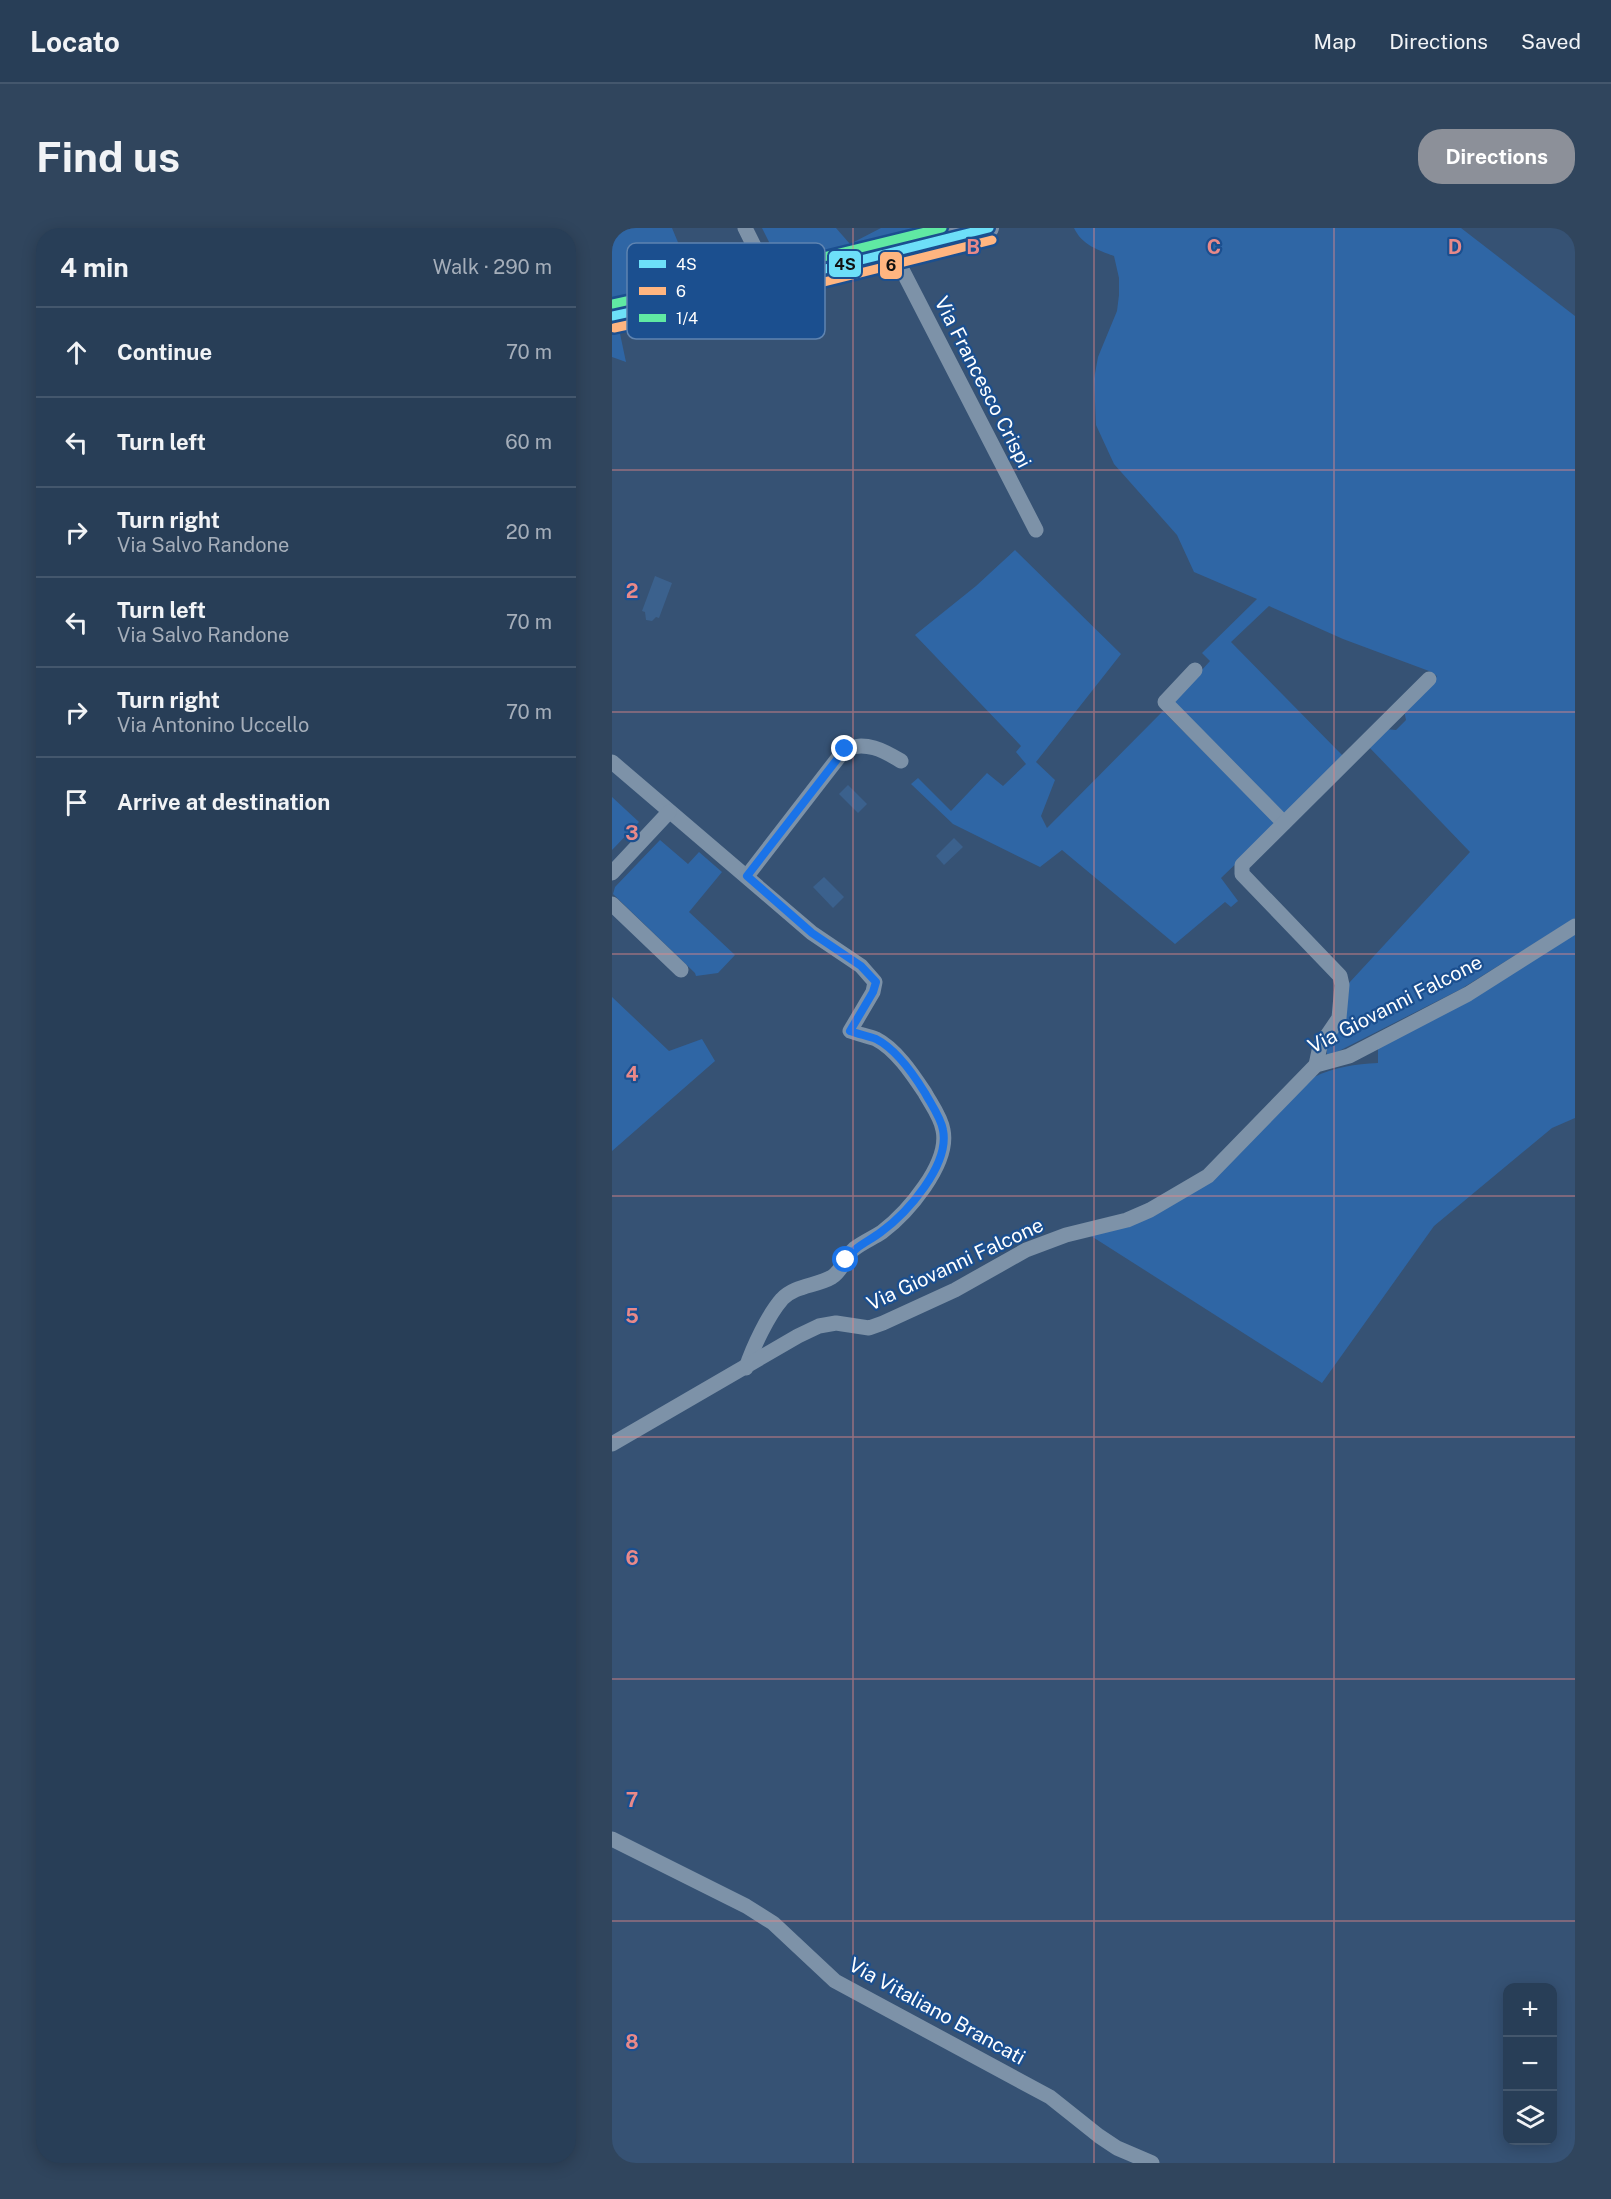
<!DOCTYPE html>
<meta charset="utf-8">
<style>
:root{--surface:#283e57;--page:#30455d;--text:#f1f3f6;--muted:#a5aeba;--line:#44576d;--accent:#8c9099}
body{margin:0;font-family:"Public Sans",sans-serif;background:var(--page);color:var(--text)}
.controls{position:absolute;right:18px;bottom:18px;display:grid;overflow:hidden;border-radius:12px;box-shadow:0 3px 15px #0003}
.controls button{width:54px;height:54px;display:grid;place-items:center;padding:0;border:0;border-bottom:2px solid var(--line);background:var(--surface);color:var(--text);font:30px sans-serif}
.stop{position:absolute;width:18px;height:18px;margin:-14px;border:4px solid #1a73e8;border-radius:50%;background:#fff}
.stop.end{background:#1a73e8;border-color:#fff;box-shadow:0 2px 6px #0008}
.list{margin:0;padding:0;list-style:none}
h2{display:flex;justify-content:space-between;align-items:center;height:78px;margin:0;padding:0 24px;font-size:26px}
h2 small{font-size:20px;font-weight:400;color:var(--muted)}
.list li{display:grid;grid-template-columns:39px 1fr auto;gap:18px;align-items:center;box-sizing:border-box;height:90px;padding:0 24px;border-top:2px solid var(--line)}
.list b{display:block;font-size:22px;white-space:nowrap}
.list p{margin:0;font-size:20px;white-space:nowrap;color:var(--muted)}
.list em{font-size:20px;font-style:normal;color:var(--muted)}
.icon{flex:none;width:33px;height:33px;fill:none;stroke:currentColor;stroke-width:2;stroke-linecap:round;stroke-linejoin:round}
.map{position:relative;flex:none;width:963px;height:1935px;overflow:hidden;border-radius:24px}
header{display:flex;align-items:center;gap:36px;box-sizing:border-box;height:84px;padding:0 30px;background:var(--surface);border-bottom:2px solid var(--line)}
header strong{font-size:28px}
nav{display:flex;gap:33px;margin-inline-start:auto;font-size:21px}
.intro{display:flex;align-items:center;justify-content:space-between;box-sizing:border-box;height:144px;padding:0 36px}
h1{margin:0;font-size:42px}
.button{padding:15px 27px;border-radius:24px;background:var(--accent);color:#fff;font-size:21px;font-weight:700}
main{display:flex;gap:36px;padding:0 36px}
aside{flex:1;background:var(--surface);border-radius:24px;box-shadow:0 3px 15px #0003}
.map>svg:first-child{display:block}
.green{fill:#2f66a5}
.water{fill:#3b618d}
.lines{fill:none;stroke-linecap:round;stroke-linejoin:round}
.minor{stroke:#7d92a8;stroke-width:15}
.major{stroke:#7d8ea7;stroke-width:20}
.bus-1-casing{stroke:#1b4f8f;stroke-width:14}
.bus-2-casing{stroke:#1b4f8f;stroke-width:14}
.bus-3-casing{stroke:#1b4f8f;stroke-width:14}
.bus-1{stroke:#6ddff8;stroke-width:9}
.bus-2{stroke:#ffb580;stroke-width:9}
.bus-3{stroke:#60e9a3;stroke-width:9}
.route{stroke:#1a73e8;stroke-width:8}
.grid{fill:none;stroke:#e88989;stroke-width:1.5;stroke-opacity:0.55}
.labels{text-anchor:middle;dominant-baseline:central;stroke-width:4.5;stroke-linejoin:round;paint-order:stroke}
.street-label{font-size:20px;fill:#fff;stroke:#1b4f8f}
.key{fill:#1b4f8f;stroke:#5f84b1;stroke-width:1.5}
.key-label{font-size:16px;fill:#fff}
.grid-label{font-size:20px;text-anchor:middle;font-weight:bold;fill:#e88989;stroke:#1b4f8f;stroke-width:4.5;stroke-linejoin:round;paint-order:stroke}
.line-badge{stroke:#1b4f8f;stroke-width:2}
.pale-badge-label{font-size:16px;text-anchor:middle;font-weight:bold;fill:#111}
</style>
<header>
<strong>Locato</strong>
<nav><a>Map</a><a>Directions</a><a>Saved</a></nav>
</header>
<div class="intro"><h1>Find us</h1><a class="button">Directions</a></div>
<main>
<aside>
<h2>4 min<small>Walk · 290 m</small></h2>
<ul class="list">
<li><svg class="icon" aria-label="ahead" viewBox="0 0 24 24"><path d="M12 20V5M6 11l6-6 6 6"/></svg><div><b>Continue</b></div><em>70 m</em></li>
<li><svg class="icon" aria-label="left" viewBox="0 0 24 24"><path d="M17 20v-9H6M10 6l-5 5 5 5"/></svg><div><b>Turn left</b></div><em>60 m</em></li>
<li><svg class="icon" aria-label="right" viewBox="0 0 24 24"><path d="M7 20v-9h11M14 6l5 5-5 5"/></svg><div><b>Turn right</b><p>Via Salvo Randone</p></div><em>20 m</em></li>
<li><svg class="icon" aria-label="left" viewBox="0 0 24 24"><path d="M17 20v-9H6M10 6l-5 5 5 5"/></svg><div><b>Turn left</b><p>Via Salvo Randone</p></div><em>70 m</em></li>
<li><svg class="icon" aria-label="right" viewBox="0 0 24 24"><path d="M7 20v-9h11M14 6l5 5-5 5"/></svg><div><b>Turn right</b><p>Via Antonino Uccello</p></div><em>70 m</em></li>
<li><svg class="icon" aria-label="arrive" viewBox="0 0 24 24"><path d="M6 21V4h12l-3 4 3 4H6"/></svg><div><b>Arrive at destination</b></div></li>
</ul>
</aside>
<div class="map">
<svg width="963" height="1935" viewBox="0 0 963 1935">
<rect width="100%" height="100%" fill="#365274"/>
<!-- green -->
<g class="green">
<path d="M0,0H60L85,60L0,77Z"/>
<path d="M150,0H224L238,16L269,0H314L173,38H169Z"/>
<path d="M462,0H849L963,88V690L849,761L719,827L715,826L714,819C726,798 737,780 737,755L858,624L756,518L773,501L784,502L794,492L792,482L825,448L817,443L731,411L657,378L619,414L731,528L672,587L561,474L598,433L590,425L645,371L582,344L565,307L502,236L484,197L482,151L486,129L505,83L507,67V50L502,28C486,22 470,17 462,0Z"/>
<path d="M7,101L14,134L0,129V102Z"/>
<path d="M403,322L509,426L424,534L443,552L429,588L435,600L551,483L661,593V600L609,650L626,673L619,679L613,674L563,716L450,622L428,639L341,596L299,556L306,550L339,583L375,545L391,558L414,536L404,524L409,518L303,407L364,358Z"/>
<path d="M0,569L27,594L0,622Z"/>
<path d="M48,612L76,636L87,624L110,644L77,684L123,727L106,745L84,748L83,745L1,666L3,659Z"/>
<path d="M963,703V890L940,900L822,998L710,1155L476,1006L548,984L702,849C723,839 743,836 766,835V819Z"/>
<path d="M0,769L57,823L90,811L103,833L0,923Z"/>
</g>
<!-- water -->
<g class="water">
<path d="M43,348L60,355L47,390L44,389L40,393L34,392L33,384L30,383Z"/>
<path d="M236,557L255,576L246,585L227,566Z"/>
<path d="M342,610L351,619L332,637L324,628Z"/>
<path d="M212,649L232,669L221,680L201,659Z"/>
</g>
<g class="lines">
<!-- minor -->
<g class="minor">
<path d="M133,0L160,54"/>
<path d="M282,26L424,302"/>
<path d="M583,442L553,474L672,595"/>
<path d="M0,534L200,705L249,738L263,754L261,764L238,803C246,806 256,808 264,811C284,821 301,847 313,865C319,876 329,889 331,902C338,936 295,985 270,1004C261,1010 251,1014 242,1021C233,1029 231,1042 220,1049C205,1058 183,1057 170,1071C156,1087 141,1119 134,1140"/>
<path d="M0,645L57,584"/>
<path d="M135,648L233,521C254,513 271,522 289,533"/>
<path d="M0,676L69,742"/>
<path d="M704,837L708,818L727,790L730,757L728,748L630,646V637L817,451"/>
<path d="M0,1216L186,1108L207,1098L224,1095L257,1100L271,1095L343,1062L414,1022L454,1007L515,992L538,982L596,948L704,837L737,828L856,766L963,698"/>
<path d="M0,1611L134,1678L161,1695L223,1753L438,1869L487,1908L505,1920L540,1935"/>
</g>
<!-- major -->
<path class="major" d="M0,88C127,62 252,34 377,0"/>
<defs>
<path id="bus-1" d="M0,88L189,47L377,0"/>
<path id="bus-2" d="M2,100L192,59L380,12"/>
<path id="bus-3" d="M0,76L187,35L330,0"/>
</defs>
<!-- bus-1 casing -->
<use href="#bus-1" class="bus-1-casing"/>
<!-- bus-2 casing -->
<use href="#bus-2" class="bus-2-casing"/>
<!-- bus-3 casing -->
<use href="#bus-3" class="bus-3-casing"/>
<!-- bus-1 -->
<use href="#bus-1" class="bus-1"/>
<!-- bus-2 -->
<use href="#bus-2" class="bus-2"/>
<!-- bus-3 -->
<use href="#bus-3" class="bus-3"/>
</g>
<g class="lines">
<!-- route -->
<path class="route" d="M233,521L135,648L200,705L249,738L264,754L261,764L238,803C246,806 256,808 264,811C284,821 302,847 313,865C319,876 329,890 331,902C338,937 295,985 269,1004C256,1014 243,1018 234,1032"/>
</g>
<!-- grid -->
<path class="grid" d="M241,0V1935M482,0V1935M722,0V1935M0,242H963M0,484H963M0,726H963M0,968H963M0,1209H963M0,1451H963M0,1693H963"/>
<g class="labels">
<!-- street labels -->
<g class="street-label">
<text transform="translate(371 154) rotate(63)">Via Francesco Crispi</text>
<text transform="translate(783 776) rotate(-27)">Via Giovanni Falcone</text>
<text transform="translate(343 1036) rotate(-25)">Via Giovanni Falcone</text>
<text transform="translate(325 1783) rotate(29)">Via Vitaliano Brancati</text>
</g>
</g>
<!-- legend -->
<rect x="15" y="15" width="198" height="96" rx="9" class="key"/>
<rect x="27" y="32" width="27" height="8" fill="#6ddff8"/>
<rect x="27" y="59" width="27" height="8" fill="#ffb580"/>
<rect x="27" y="86" width="27" height="8" fill="#60e9a3"/>
<g class="key-label">
<text x="64" y="42">4S</text>
<text x="64" y="69">6</text>
<text x="64" y="96">1/4</text>
</g>
<g class="grid-label">
<text x="361" y="26">B</text>
<text x="602" y="26">C</text>
<text x="843" y="26">D</text>
<text x="20" y="370">2</text>
<text x="20" y="612">3</text>
<text x="20" y="853">4</text>
<text x="20" y="1095">5</text>
<text x="20" y="1337">6</text>
<text x="20" y="1579">7</text>
<text x="20" y="1821">8</text>
</g>
<g class="line-badge">
<rect x="216" y="22" width="34" height="28" rx="6" fill="#6ddff8"/>
<rect x="267" y="23" width="24" height="29" rx="6" fill="#ffb580"/>
</g>
<g class="pale-badge-label">
<text x="233" y="42">4S</text>
<text x="279" y="43">6</text>
</g>
</svg>
<div class="controls">
<button>+</button>
<button>−</button>
<button><svg class="icon" aria-label="layers" viewBox="0 0 24 24"><path d="M12 4l9 5-9 5-9-5zM3 14l9 5 9-5"/></svg></button>
</div>
<div class="stop" style="left:234px;top:1032px"></div>
<div class="stop end" style="left:233px;top:521px"></div>
</div>
</main>
